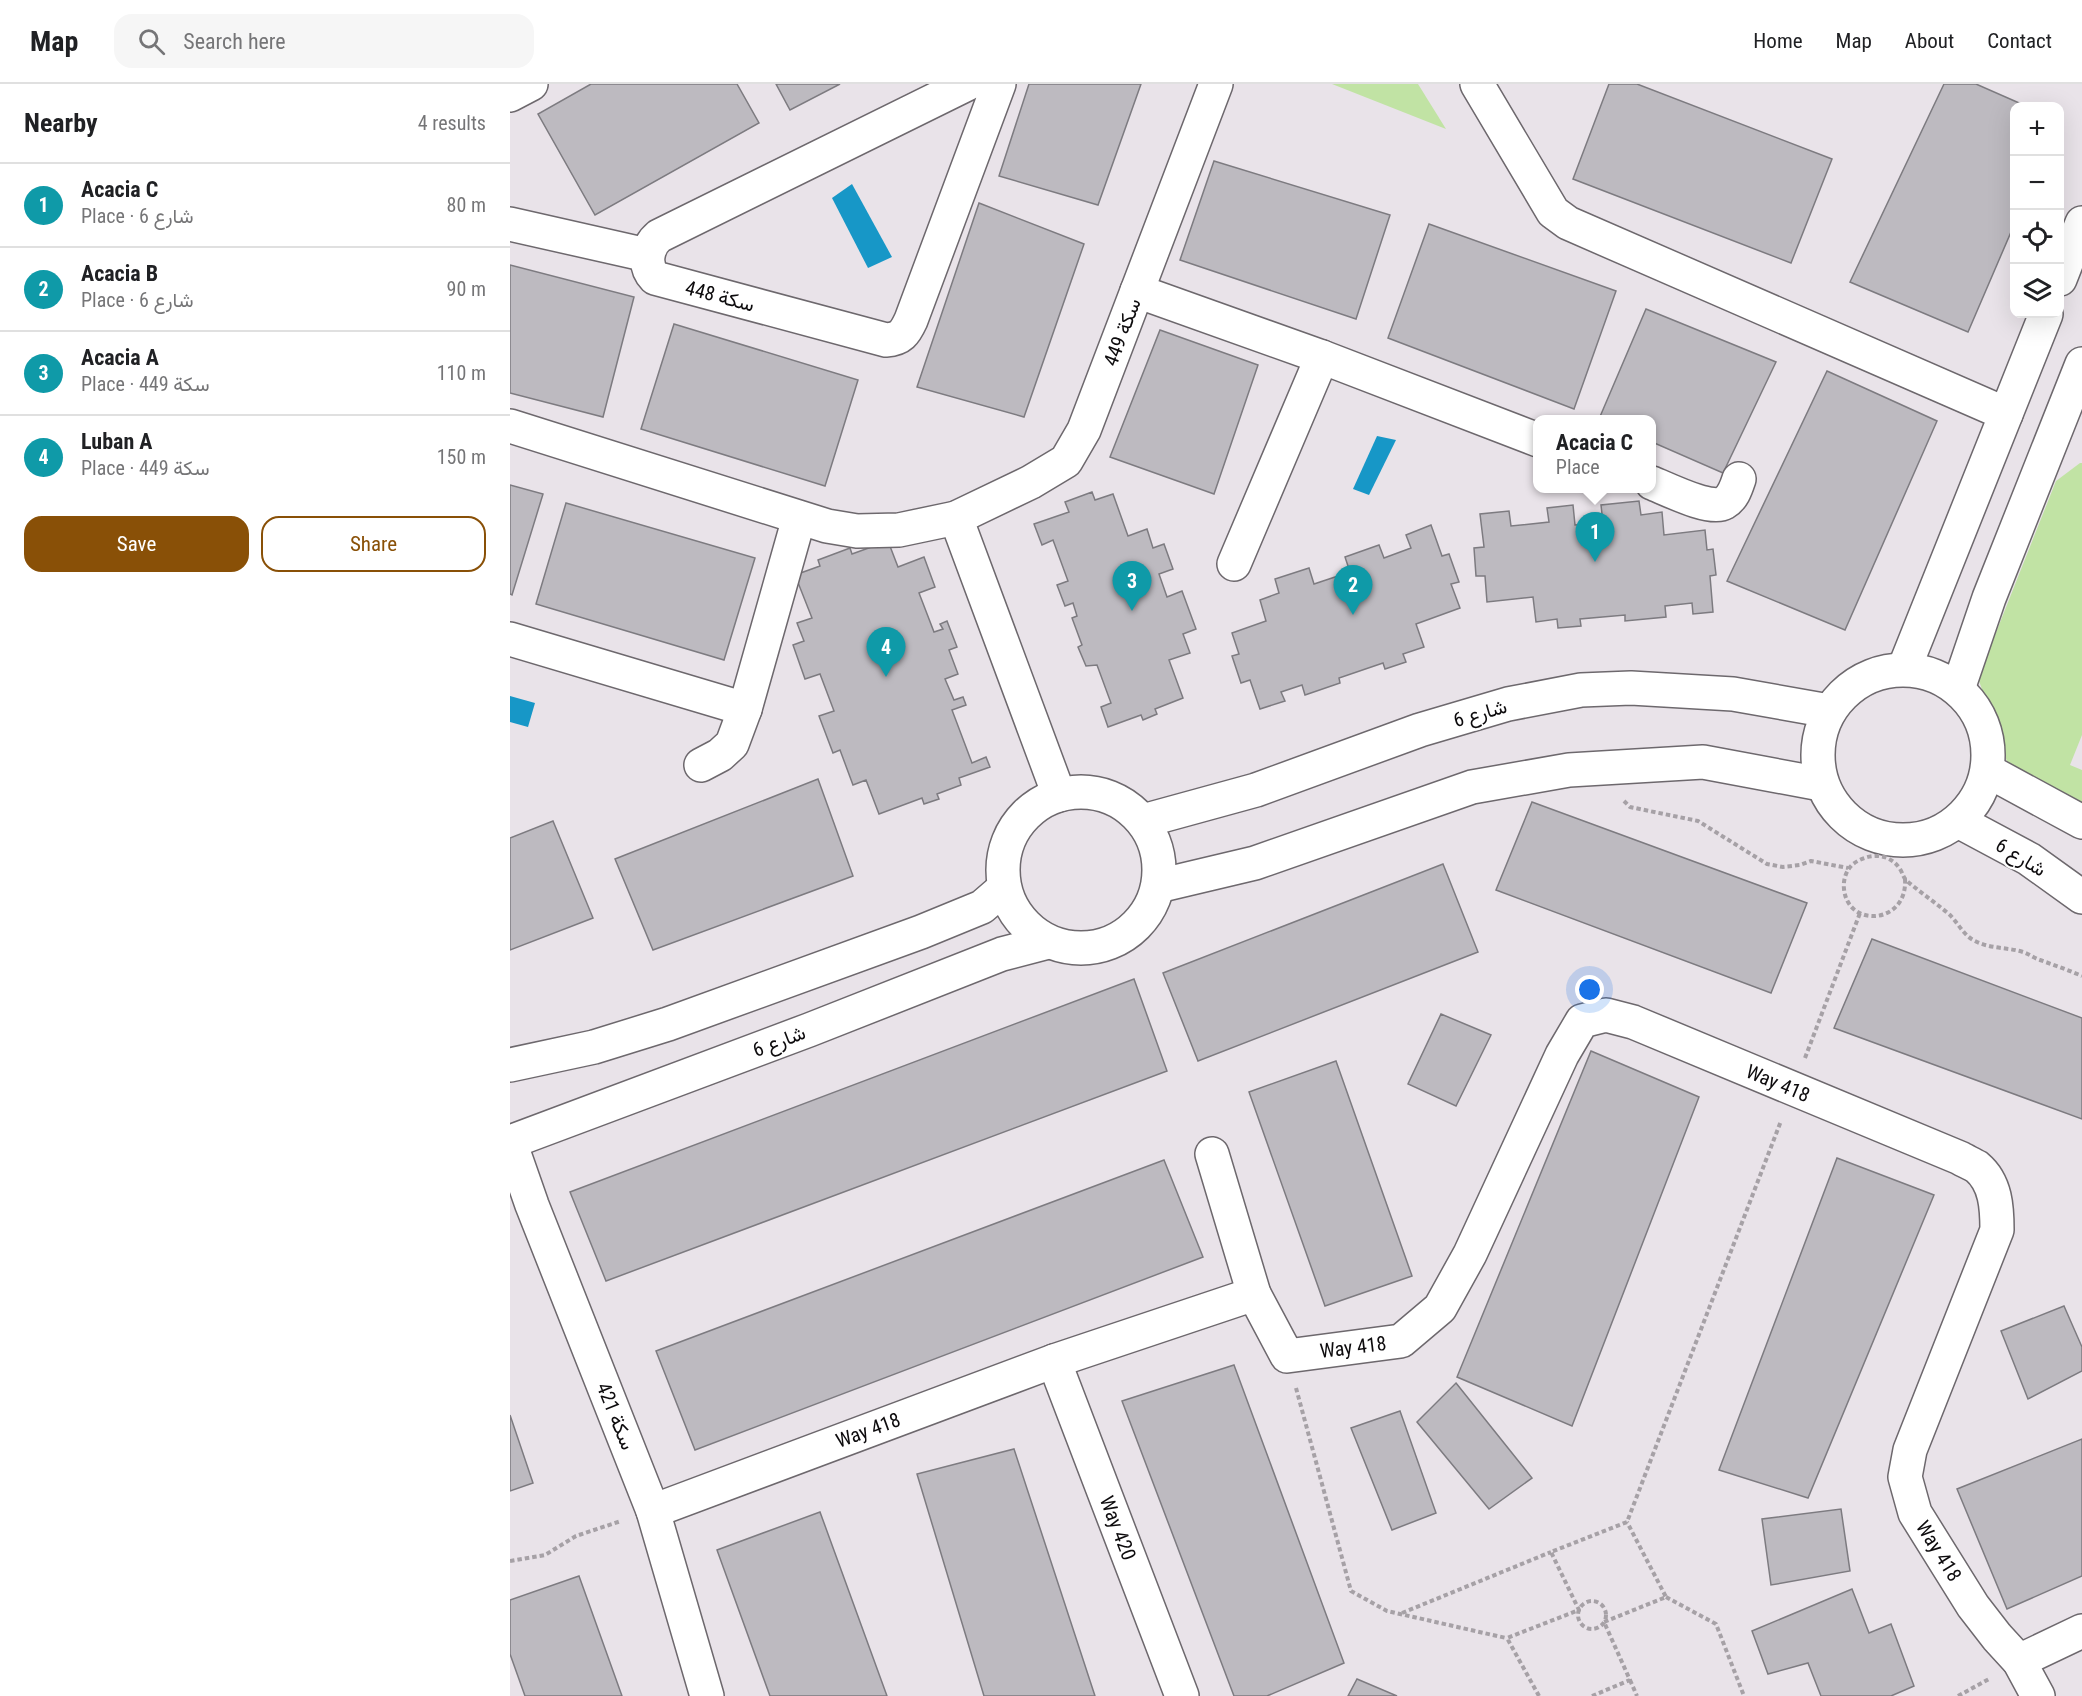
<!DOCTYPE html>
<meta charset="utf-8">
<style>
:root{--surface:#fff;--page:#f6f6f6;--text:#202124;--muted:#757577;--line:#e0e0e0;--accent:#895007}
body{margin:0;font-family:"Roboto Condensed",Vazirmatn,sans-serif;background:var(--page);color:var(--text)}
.controls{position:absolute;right:18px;top:18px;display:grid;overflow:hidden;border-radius:12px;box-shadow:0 6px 24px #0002}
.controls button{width:54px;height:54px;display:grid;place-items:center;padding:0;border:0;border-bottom:2px solid var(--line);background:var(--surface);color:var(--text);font:30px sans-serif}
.you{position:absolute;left:1080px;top:906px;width:21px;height:21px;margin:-15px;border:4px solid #fff;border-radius:50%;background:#1a73e8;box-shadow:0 0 0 9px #1a73e833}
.badge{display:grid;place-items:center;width:39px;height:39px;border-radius:50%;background:var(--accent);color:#fff;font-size:20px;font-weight:700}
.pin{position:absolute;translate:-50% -50px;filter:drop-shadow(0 2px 3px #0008)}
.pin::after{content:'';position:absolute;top:32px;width:21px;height:18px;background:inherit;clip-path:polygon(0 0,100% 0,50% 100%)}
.popup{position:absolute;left:1023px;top:331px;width:123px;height:78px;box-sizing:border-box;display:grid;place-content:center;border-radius:12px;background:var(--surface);filter:drop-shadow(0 2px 4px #0005);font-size:20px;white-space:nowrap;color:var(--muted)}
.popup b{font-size:22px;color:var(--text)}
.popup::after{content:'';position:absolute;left:50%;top:100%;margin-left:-12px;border:12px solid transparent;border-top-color:var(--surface)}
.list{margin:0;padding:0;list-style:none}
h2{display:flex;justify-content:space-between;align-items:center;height:78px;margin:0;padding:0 24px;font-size:26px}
h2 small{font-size:20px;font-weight:400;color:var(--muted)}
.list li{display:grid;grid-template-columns:39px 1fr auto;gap:18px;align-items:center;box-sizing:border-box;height:84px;padding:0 24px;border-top:2px solid var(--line)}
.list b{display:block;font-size:22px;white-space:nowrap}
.list p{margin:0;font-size:20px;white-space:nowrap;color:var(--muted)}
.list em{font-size:20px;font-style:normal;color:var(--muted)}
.actions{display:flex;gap:12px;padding:18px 24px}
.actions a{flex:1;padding:14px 0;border:2px solid var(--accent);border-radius:18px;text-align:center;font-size:21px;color:var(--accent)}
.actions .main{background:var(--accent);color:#fff}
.icon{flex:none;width:33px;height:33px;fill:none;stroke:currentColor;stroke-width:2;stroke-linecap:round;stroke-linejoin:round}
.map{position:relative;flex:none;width:1572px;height:1612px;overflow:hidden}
header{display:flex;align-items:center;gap:36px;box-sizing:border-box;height:84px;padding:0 30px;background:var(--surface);border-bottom:2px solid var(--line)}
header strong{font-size:28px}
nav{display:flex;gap:33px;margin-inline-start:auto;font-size:21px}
.search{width:420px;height:54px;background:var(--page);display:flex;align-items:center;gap:15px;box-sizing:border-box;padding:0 21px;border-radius:18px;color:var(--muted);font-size:22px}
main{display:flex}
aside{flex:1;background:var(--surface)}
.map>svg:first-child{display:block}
.green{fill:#c1e3a4}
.water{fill:#1797c7}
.building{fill:#bdbac0;stroke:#7d7b80;stroke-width:1.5}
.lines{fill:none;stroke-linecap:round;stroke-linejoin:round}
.minor-casing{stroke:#6d686d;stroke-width:36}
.path{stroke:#a6a1a6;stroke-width:4;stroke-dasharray:4.5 3;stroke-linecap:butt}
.minor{stroke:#fff;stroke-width:33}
.labels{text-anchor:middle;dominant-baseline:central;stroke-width:4.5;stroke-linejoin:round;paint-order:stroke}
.street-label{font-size:20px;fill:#0d0b0d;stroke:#fff}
</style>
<header>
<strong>Map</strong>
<div class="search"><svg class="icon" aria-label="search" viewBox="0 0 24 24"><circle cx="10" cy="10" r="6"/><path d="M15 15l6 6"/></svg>Search here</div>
<nav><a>Home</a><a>Map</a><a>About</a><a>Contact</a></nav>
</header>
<main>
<aside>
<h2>Nearby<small>4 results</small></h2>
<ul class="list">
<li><span class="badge" style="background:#0f9aa8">1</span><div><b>Acacia C</b><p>Place · شارع 6</p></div><em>80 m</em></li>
<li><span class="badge" style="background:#0f9aa8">2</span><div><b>Acacia B</b><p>Place · شارع 6</p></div><em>90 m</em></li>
<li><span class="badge" style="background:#0f9aa8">3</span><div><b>Acacia A</b><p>Place · سكة 449</p></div><em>110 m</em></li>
<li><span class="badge" style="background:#0f9aa8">4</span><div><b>Luban A</b><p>Place · سكة 449</p></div><em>150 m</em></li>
</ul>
<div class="actions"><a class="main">Save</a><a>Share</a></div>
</aside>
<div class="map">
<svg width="1572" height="1612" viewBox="0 0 1572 1612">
<rect width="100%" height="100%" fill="#e9e3e9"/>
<!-- green -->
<g class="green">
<path d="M822,0H908L936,45Z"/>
<path d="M1570,379H1572V651L1560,681L1572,686V721L1500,686L1468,594L1546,397Z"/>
</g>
<!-- water -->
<g class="water">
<path d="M342,100L382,173L358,184L322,114Z"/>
<path d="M867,352L886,356L859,411L843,405Z"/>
<path d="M0,612L25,619L18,643L0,638Z"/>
</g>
<!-- building -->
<g class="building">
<path d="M81,0H227L249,39L85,131L28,30Z"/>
<path d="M266,0H330L280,26Z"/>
<path d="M519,0H631L588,121L489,92Z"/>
<path d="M1099,0H1127L1322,75L1281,179L1063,95Z"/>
<path d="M1434,0H1466L1516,22H1504V141L1458,248L1340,198Z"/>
<path d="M704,77L880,131L846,235L670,176Z"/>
<path d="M469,119L574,160L514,333L407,303Z"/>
<path d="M919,140L1106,207L1064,325L878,254Z"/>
<path d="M0,181L124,213L93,333L0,309Z"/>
<path d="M1136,225L1266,278L1213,389L1142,358V336L1089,335Z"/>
<path d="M164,240L348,296L315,402L131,345Z"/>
<path d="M650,246L748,281L704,410L600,373Z"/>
<path d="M1317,287L1427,337L1335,546L1217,497Z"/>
<path d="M0,401L33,410L2,511L0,510Z"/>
<path d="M582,408L585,416L603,410L618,452L637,445L643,464L654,460L663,485L649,490L657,513L672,507L686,545L673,550L680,569L659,576L673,614L645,625L647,630L633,636L631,631L598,643L591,623L601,619L587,581L576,582L568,563L572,561L562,534L567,532L563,519L555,522L547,501L558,497L543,456L532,461L524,440L559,428L555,418Z"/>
<path d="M1129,417L1131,431L1152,428L1154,451L1195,446L1197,466L1203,465L1206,491L1200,492L1203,528L1183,530L1182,519L1155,522L1156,533L1115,537V531L1070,535L1071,542L1048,544L1047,535L1026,538L1023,513L977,518L975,492H966L964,464L974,463L970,430L999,427L1001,442L1039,438L1037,424L1063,421L1065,441L1093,439L1091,421Z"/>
<path d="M56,419L245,474L214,576L26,520Z"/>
<path d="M921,441L932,472L939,470L949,498L941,500L950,524L906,540L914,563L893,570L896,578L875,585L873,579L829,594L830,599L795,611L792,601L771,608L775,617L750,625L740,596L731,599L722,572L729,570L722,549L756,537L750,516L769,509L765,495L799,484L804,500L840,488L835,473L869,461L874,474L901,464L896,451Z"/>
<path d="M378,457L388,483L414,473L425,503L409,509L424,548L433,545L430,540L437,537L447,563L439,566L448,590L435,595L444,616L453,613L456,621L442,626L462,679L476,673L480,683L449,694L451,701L427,710L429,715L414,720L412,714L369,730L356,696L343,701L330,666L323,669L309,632L324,627L310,590L295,595L283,561L294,557L287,539L302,534L285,491L310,482L308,476L340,464L342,470Z"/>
<path d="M308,695L343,792L143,866L105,775Z"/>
<path d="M1022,718L1297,819L1261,909L986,806Z"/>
<path d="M43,737L83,834L0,866V754Z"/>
<path d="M933,780L968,868L688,977L653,889Z"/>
<path d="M1362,855L1572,934V1035L1324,944Z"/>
<path d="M624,895L657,987L96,1197L60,1108Z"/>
<path d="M931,930L981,951L946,1022L898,1000Z"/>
<path d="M1081,967L1189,1013L1062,1342L947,1293Z"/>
<path d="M826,977L902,1192L815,1222L739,1008Z"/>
<path d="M1327,1074L1424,1111L1298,1414L1209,1386Z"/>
<path d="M654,1076L693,1173L185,1366L146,1267Z"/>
<path d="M1554,1222L1572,1263V1287L1518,1315L1491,1247Z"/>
<path d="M724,1281L834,1579L757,1612H724L612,1317Z"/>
<path d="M946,1299L1022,1394L979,1425L907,1338Z"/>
<path d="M890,1327L926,1429L882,1446L841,1344Z"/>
<path d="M0,1331L23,1399L0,1407Z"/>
<path d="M1572,1355V1492L1497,1525L1447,1405Z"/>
<path d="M504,1365L585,1612H474L407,1390Z"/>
<path d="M1331,1425L1340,1487L1261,1501L1252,1435Z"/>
<path d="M310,1428L377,1612H260L207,1466Z"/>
<path d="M69,1492L112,1612H15L0,1570V1516Z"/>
<path d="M1342,1505L1359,1549L1381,1540L1404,1602L1381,1612H1311L1298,1579L1258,1590L1242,1547Z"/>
<path d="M847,1595L887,1612H838Z"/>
</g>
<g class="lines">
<defs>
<g id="minor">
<path d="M457,0L149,152C137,162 133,182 145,194L376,256C391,255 395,249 401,236L489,0"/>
<path d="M967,0L1043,128L1058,139L1496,330"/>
<path d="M0,11L21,0"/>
<path d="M0,140L137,171"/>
<path d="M1550,195L1572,139"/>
<path d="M627,207L812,273L1028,356"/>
<path d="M0,342L317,442L347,447L389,446L446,434L521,398L556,377L574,346L706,0"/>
<path d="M1142,399C1157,405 1201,427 1214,419C1223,414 1226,404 1229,395"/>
<path d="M446,434L549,711"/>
<path d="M724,480L812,273"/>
<path d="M0,555L235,625"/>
<path d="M1394,585L1536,230"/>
<circle cx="1393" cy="671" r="85"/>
<path d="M1448,605L1479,514L1572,280"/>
<path d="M191,681L210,671L222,660L235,625L289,434"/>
<path d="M1478,687L1572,738"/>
<circle cx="571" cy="786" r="78"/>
<path d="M633,737L746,706L910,646L998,620L1071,606L1121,604L1223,610L1319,627"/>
<path d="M1448,737L1519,775L1572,813"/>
<path d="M648,802L745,779L962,703L1059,686L1193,678L1311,700"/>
<path d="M0,981L84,963L158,940L411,848L472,823L494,804"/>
<path d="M0,1058L22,1121L143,1427L197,1612"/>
<path d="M0,1058L299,946L492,870L538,858"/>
<path d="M702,1070L744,1210L777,1272L891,1257L930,1224L960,1170L1052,971L1072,937L1096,931L1123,938L1450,1074C1455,1077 1462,1080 1467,1083C1486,1099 1487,1124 1487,1146L1400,1366L1395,1393L1405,1429L1463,1522L1487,1553L1509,1577L1528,1612"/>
<path d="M544,1277L672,1612"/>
<path d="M143,1427L544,1277L744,1210"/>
<path d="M1509,1577L1572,1547"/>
</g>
</defs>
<!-- minor casing -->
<use href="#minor" class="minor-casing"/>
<!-- path -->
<g class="path">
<path d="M1114,717L1120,723L1188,737L1257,780L1273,783L1290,781L1301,777L1338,784"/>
<path d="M1395,795C1398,840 1338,845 1334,805C1333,796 1336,786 1343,780C1358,769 1379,768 1390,785C1393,790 1393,793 1397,797C1411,809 1426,819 1440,831C1448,839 1454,852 1465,857C1480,865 1497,863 1513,868C1519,870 1524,874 1530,876C1544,881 1558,886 1572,892"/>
<path d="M1295,974L1350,829"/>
<path d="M786,1304L841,1507L877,1527L996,1554"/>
<path d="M0,1477L35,1471L66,1452L111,1437"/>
<path d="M1156,1513L1206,1540L1234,1612"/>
<circle cx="1082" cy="1531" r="14"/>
<path d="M892,1529L1041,1468"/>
<path d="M1120,1596L1127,1612"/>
<path d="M1029,1612L997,1554L1069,1526L1041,1468L1117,1438L1271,1037"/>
<path d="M1082,1612L1120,1596L1094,1538L1156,1513L1117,1438"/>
<path d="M1448,1612L1479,1595"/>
</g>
<!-- minor -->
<use href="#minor" class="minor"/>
</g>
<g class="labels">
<!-- street labels -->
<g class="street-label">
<text transform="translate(210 212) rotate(15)">سكة 448</text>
<text transform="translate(612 248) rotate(-69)">سكة 449</text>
<text transform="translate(970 629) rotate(-16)">شارع 6</text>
<text transform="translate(1511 773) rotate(31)">شارع 6</text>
<text transform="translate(269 957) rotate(-21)">شارع 6</text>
<text transform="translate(1268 999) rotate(23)">Way 418</text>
<text transform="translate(843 1263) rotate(-7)">Way 418</text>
<text transform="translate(106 1332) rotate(68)">سكة 421</text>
<text transform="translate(358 1346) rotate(-20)">Way 418</text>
<text transform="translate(608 1444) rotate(69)">Way 420</text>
<text transform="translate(1429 1467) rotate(58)">Way 418</text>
</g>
</g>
</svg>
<div class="controls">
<button>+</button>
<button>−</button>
<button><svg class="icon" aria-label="locate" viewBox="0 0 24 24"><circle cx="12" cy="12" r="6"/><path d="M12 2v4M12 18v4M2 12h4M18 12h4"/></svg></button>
<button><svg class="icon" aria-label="layers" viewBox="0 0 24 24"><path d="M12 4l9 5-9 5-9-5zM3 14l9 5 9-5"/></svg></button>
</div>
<div class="you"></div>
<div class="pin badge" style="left:1085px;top:478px;background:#0f9aa8">1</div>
<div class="popup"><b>Acacia C</b>Place</div>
<div class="pin badge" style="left:843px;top:531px;background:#0f9aa8">2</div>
<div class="pin badge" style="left:622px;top:527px;background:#0f9aa8">3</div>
<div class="pin badge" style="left:376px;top:593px;background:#0f9aa8">4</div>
</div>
</main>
